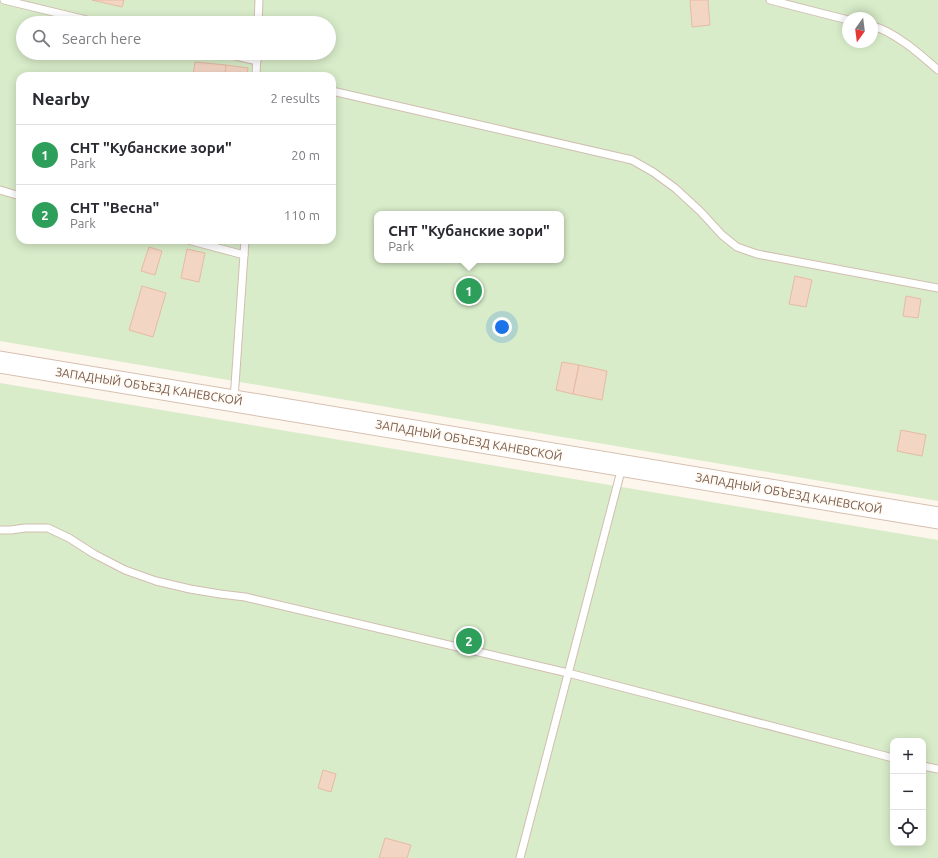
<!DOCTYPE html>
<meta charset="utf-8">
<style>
:root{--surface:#fff;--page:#f7f7f7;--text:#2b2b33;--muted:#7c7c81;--line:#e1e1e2;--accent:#0f766e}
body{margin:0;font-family:Ubuntu,sans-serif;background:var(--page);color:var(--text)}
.controls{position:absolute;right:12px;bottom:12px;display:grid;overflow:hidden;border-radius:8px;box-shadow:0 2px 10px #0003}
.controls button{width:36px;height:36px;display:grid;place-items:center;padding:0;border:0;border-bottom:1px solid var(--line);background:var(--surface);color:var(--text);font:20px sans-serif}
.compass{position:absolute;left:842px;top:12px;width:36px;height:36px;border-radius:50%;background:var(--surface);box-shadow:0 2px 10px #0003;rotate:194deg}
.you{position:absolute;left:502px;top:327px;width:14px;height:14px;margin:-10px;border:3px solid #fff;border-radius:50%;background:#1a73e8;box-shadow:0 0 0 6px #1a73e833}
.badge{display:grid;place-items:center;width:26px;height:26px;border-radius:50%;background:var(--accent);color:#fff;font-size:13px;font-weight:700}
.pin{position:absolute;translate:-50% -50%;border:2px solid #fff;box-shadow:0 1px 4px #0006}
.popup{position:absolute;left:374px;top:211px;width:190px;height:52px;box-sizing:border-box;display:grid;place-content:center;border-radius:8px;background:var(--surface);filter:drop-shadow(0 1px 3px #0005);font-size:13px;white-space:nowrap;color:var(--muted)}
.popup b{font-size:15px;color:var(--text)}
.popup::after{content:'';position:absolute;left:50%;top:100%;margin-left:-8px;border:8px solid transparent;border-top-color:var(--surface)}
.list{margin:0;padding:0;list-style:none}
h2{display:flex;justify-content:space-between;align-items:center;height:52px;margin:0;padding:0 16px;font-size:17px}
h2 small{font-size:13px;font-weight:400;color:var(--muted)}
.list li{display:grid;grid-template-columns:26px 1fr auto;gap:12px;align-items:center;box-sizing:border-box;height:60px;padding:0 16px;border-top:1px solid var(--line)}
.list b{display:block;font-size:15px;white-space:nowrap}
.list p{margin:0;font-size:13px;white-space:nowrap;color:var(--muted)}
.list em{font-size:13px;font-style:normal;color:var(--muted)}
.icon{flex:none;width:22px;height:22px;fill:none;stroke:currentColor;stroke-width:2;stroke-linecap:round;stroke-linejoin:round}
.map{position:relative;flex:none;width:938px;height:858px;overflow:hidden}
.search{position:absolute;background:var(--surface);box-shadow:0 2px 10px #0003;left:16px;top:16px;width:320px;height:44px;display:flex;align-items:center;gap:10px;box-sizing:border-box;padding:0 14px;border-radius:22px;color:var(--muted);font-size:15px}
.panel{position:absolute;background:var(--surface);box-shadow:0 2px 10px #0003;left:16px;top:72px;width:320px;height:172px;border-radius:12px}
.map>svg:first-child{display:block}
.green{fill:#d8ecc9;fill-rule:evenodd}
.building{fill:#f3d5c3;stroke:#e6bba3}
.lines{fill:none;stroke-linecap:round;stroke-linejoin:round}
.service-casing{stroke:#d1beb0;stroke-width:9}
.secondary-casing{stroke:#d6c0b0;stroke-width:23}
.service{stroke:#fff;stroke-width:7}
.secondary{stroke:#fff;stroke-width:21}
.labels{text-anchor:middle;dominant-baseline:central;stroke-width:3;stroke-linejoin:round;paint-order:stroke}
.street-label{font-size:12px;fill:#7a5c4d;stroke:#fffaf3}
</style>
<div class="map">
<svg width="938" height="858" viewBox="0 0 938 858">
<rect width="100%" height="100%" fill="#fdf6ec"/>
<!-- green -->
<g class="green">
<path d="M0,0H938V501L0,341ZM848,18H872V42H848ZM23,23H329V53H23ZM20,76H332V240H20ZM377,214H561V260H377Z"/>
<path d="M0,383L938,540V858H0ZM893,741H923V843H893Z"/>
</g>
<!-- building -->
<g class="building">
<path d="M92,0H124L122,7Z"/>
<path d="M690,0H708L710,25L692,27Z"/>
<path d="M195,62L226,65L225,76H193Z"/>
<path d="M226,65L248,68L247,76H225Z"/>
<path d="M149,247L162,251L155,275L141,271Z"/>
<path d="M187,249L205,253L199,282L181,278Z"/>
<path d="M795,276L812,280L806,307L789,304Z"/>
<path d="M142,286L166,293L153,337L129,330Z"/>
<path d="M906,296L921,299L918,318L903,316Z"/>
<path d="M562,362L579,365L573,394L556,390Z"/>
<path d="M579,365L607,371L602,400L573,394Z"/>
<path d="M901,430L926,435L922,456L897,451Z"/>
<path d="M323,770L336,774L331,792L318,788Z"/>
<path d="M385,838L411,845L407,858H379Z"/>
</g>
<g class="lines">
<defs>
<g id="service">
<path d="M4,0L99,23"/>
<path d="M770,0L848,20"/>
<path d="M258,23L259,0"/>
<path d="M872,26C894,31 921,55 938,70"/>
<path d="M223,53L257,61"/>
<path d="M256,76L257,53"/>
<path d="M332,91L632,160L653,172L675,188L701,212L722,235L737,247L757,254L938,288"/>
<path d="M0,190L20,196"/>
<path d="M188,240L244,255"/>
<path d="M234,400L245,240"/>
<path d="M0,530H11L25,528H48L69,538L94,554L125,570L156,581L190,589L220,594L245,597L568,673L893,758"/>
<path d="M923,766L938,769"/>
<path d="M520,858L622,467"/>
</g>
<path id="secondary" d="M0,362L938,518"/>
</defs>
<!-- service casing -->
<use href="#service" class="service-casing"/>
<!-- secondary casing -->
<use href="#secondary" class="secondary-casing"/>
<!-- service -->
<use href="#service" class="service"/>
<!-- secondary -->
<use href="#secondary" class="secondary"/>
</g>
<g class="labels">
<!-- street labels -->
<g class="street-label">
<text transform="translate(149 386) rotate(9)">ЗАПАДНЫЙ ОБЪЕЗД КАНЕВСКОЙ</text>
<text transform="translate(469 440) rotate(10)">ЗАПАДНЫЙ ОБЪЕЗД КАНЕВСКОЙ</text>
<text transform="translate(789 493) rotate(10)">ЗАПАДНЫЙ ОБЪЕЗД КАНЕВСКОЙ</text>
</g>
</g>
</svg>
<div class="controls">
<button>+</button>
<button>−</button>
<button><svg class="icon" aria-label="locate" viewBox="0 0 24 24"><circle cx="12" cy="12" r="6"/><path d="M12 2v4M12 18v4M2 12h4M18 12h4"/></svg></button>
</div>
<svg class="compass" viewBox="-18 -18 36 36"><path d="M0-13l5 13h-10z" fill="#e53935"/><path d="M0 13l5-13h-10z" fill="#7c7c81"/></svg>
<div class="you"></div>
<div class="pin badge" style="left:469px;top:291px;background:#2e9e5b">1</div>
<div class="popup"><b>СНТ &quot;Кубанские зори&quot;</b>Park</div>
<div class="pin badge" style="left:469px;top:641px;background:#2e9e5b">2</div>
<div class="search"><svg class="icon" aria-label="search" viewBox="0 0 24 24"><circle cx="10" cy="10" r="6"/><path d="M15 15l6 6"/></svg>Search here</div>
<section class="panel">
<h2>Nearby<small>2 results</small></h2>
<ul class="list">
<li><span class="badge" style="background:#2e9e5b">1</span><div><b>СНТ &quot;Кубанские зори&quot;</b><p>Park</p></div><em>20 m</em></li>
<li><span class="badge" style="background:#2e9e5b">2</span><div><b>СНТ &quot;Весна&quot;</b><p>Park</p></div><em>110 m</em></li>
</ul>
</section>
</div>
